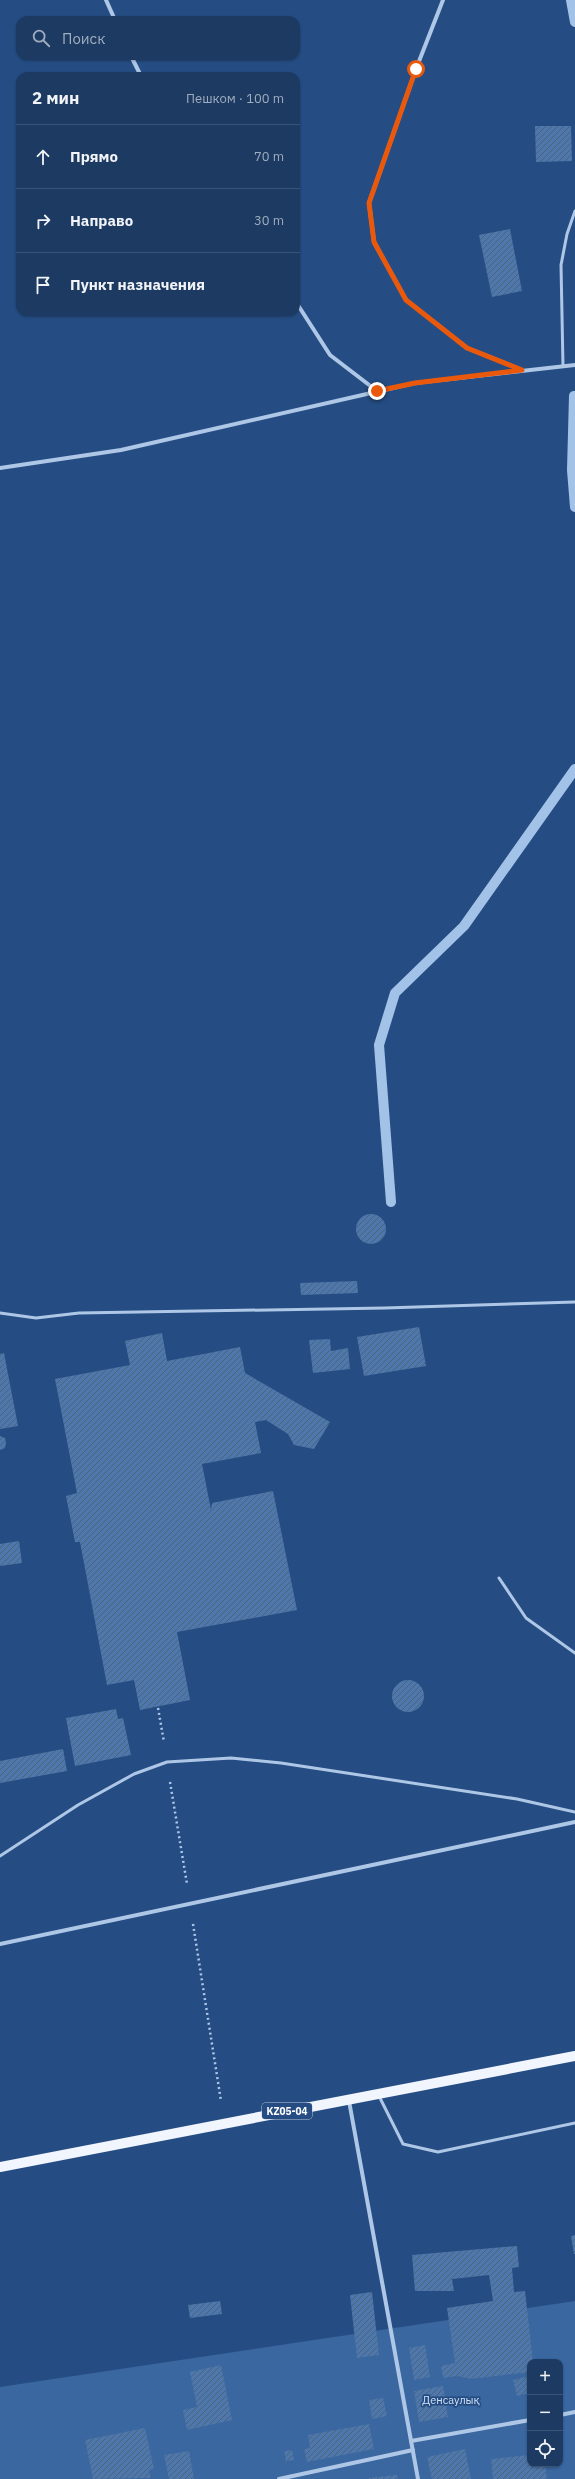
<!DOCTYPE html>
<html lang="ru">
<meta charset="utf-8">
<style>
:root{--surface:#1c3a62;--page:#29456b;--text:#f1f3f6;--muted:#a0adbe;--line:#3a5477}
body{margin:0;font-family:"IBM Plex Sans",sans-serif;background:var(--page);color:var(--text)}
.controls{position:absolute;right:12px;bottom:12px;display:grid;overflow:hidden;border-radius:8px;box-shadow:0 1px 3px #0004}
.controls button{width:36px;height:36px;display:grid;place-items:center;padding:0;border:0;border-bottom:1px solid var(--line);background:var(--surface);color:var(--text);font:20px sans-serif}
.stop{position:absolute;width:12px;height:12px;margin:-9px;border:3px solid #ea580c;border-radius:50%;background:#fff}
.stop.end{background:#ea580c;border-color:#fff;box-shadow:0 1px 4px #0008}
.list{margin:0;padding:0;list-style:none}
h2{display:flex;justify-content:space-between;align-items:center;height:52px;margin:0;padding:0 16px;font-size:17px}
h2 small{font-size:13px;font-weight:400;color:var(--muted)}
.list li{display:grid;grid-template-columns:26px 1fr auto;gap:12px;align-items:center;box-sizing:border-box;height:64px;padding:0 16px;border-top:1px solid var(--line)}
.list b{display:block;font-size:15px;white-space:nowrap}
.list em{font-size:13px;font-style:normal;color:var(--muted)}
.icon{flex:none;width:22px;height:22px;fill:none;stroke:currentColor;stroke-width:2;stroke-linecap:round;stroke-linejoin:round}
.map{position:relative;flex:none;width:575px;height:2479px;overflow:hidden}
.search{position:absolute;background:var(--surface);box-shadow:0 1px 3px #0004;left:16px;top:16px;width:284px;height:44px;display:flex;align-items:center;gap:10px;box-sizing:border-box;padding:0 14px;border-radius:12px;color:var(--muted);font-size:15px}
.panel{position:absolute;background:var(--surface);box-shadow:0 1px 3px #0004;left:16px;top:72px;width:284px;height:244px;border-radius:12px}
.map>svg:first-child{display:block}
.garden{fill:#3a67a0;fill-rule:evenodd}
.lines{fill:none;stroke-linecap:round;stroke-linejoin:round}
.stream{stroke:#a3c2e8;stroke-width:10}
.building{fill:url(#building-hatch)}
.path{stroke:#afc7e7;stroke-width:2.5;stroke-dasharray:2 3;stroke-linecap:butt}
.lane{stroke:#afc7e7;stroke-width:3}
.street{stroke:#afc7e7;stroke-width:4}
.primary{stroke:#f0f5fe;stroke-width:10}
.route{stroke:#ea580c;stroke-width:5}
.labels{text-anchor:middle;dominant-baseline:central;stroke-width:3.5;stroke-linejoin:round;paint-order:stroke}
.shield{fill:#254d83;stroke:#becada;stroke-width:1}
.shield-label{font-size:10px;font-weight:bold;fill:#fff}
.park-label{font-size:11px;fill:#d2e2f6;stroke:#254d83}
</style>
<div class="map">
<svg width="575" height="2479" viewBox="0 0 575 2479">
<defs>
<pattern id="building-hatch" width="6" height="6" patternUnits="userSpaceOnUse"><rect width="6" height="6" fill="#4e77ab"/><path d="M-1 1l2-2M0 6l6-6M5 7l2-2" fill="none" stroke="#4d627c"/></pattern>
</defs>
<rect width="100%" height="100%" fill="#254d83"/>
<!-- garden -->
<path class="garden" d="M575,2301V2479H0V2387ZM530,2362H560V2464H530Z"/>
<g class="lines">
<!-- stream -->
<g class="stream">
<path d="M571,0L575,22"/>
<path d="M574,396L572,470L575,507"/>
<path d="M391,1202L379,1045L395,993L464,926L575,769"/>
</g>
</g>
<!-- building -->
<g class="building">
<path d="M535,126H571L572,161L536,162Z"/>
<path d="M510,229L522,291L492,297L479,235Z"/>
<circle cx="371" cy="1229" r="15"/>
<path d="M357,1281L358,1293L301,1295L300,1283Z"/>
<path d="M419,1327L426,1366L364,1376L357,1337Z"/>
<path d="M162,1333L167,1361L240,1347L245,1373L330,1422L314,1449L294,1445L288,1434L266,1420L255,1422L261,1453L202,1464L211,1510L212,1503L273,1491L297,1610L177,1632L190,1700L140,1710L134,1680L107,1685L80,1542H75L66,1496L77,1493L55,1379L130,1365L125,1341Z"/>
<path d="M330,1339L331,1351L348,1348L350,1369L313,1373L309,1340Z"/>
<path d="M4,1353L18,1426L0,1429V1354Z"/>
<path d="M0,1436L5,1438L6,1443L5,1448L0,1450Z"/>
<path d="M19,1541L22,1563L0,1566V1544Z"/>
<circle cx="408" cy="1696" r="16"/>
<path d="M116,1709L118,1719L123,1718L131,1755L75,1766L66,1718Z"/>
<path d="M63,1749L67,1771L0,1783V1761Z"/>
<path d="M575,2235V2254H574L571,2236Z"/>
<path d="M517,2246L519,2267L512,2268L514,2292L525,2291L533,2362H530V2372L471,2379L458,2376L443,2378L441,2366L455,2363L447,2308L493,2301L489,2275L452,2279L454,2291H415L412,2255Z"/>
<path d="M372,2292L379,2355L357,2358L350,2295Z"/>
<path d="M220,2301L222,2314L190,2318L188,2305Z"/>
<path d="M425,2345L430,2377L414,2380L409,2348Z"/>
<path d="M221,2365L232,2420L187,2430L183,2410L197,2407L190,2372Z"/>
<path d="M530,2376V2393L517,2396L513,2380Z"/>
<path d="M443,2386L448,2417L419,2422L414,2391Z"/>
<path d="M383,2398L387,2416L372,2419L369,2400Z"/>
<path d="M369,2424L374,2449L307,2462L304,2449L310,2448L308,2435Z"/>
<path d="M145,2428L154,2469L149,2470L151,2478L93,2479L85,2440Z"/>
<path d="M465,2449L471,2479H432L427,2457Z"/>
<path d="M292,2450L294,2460L286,2461L284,2451Z"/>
<path d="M189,2451L194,2479H169L164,2455Z"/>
<path d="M530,2455V2464H545L547,2479H493L491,2459Z"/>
<path d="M397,2475L398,2479H369V2478Z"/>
</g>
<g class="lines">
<!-- path -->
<g class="path">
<path d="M158,1708L164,1742"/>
<path d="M170,1782L187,1884"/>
<path d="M193,1924L221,2101"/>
</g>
<!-- lane -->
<g class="lane">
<path d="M563,366L561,265L567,234L575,211"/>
<path d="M0,1313L36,1318L79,1313L385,1308L575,1302"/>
<path d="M499,1578L526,1618L575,1653"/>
<path d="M0,1856L78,1805L134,1774L167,1762L231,1758L281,1763L517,1799L575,1812"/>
<path d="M379,2096L403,2144L438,2152L575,2123"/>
</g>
<!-- street -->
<g class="street">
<path d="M106,0L115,20"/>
<path d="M443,0L416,69L369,203L374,242L406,300L467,348L522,370"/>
<path d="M131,56L141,76"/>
<path d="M296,302L330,355L377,391"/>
<path d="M0,468L121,450L415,383L575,365"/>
<path d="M0,1944L575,1822"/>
<path d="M349,2101L418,2479"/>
<path d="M560,2415L575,2412"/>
<path d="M411,2441L530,2420"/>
<path d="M279,2479L413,2450"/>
</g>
<!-- primary -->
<path class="primary" d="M0,2167L575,2056"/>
</g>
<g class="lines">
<!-- route -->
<path class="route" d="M377,391L415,383L522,370L467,348L406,300L374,242L369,203L416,69"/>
</g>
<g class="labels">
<!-- shield labels -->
<rect class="shield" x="262" y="2103" width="50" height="16" rx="3"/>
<g class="shield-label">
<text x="287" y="2111">KZ05-04</text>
</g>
<!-- park labels -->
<g class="park-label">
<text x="451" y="2400">Денсаулық</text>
</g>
</g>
</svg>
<div class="controls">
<button>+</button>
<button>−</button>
<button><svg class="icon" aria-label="locate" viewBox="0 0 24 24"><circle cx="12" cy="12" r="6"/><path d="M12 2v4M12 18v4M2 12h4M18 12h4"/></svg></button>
</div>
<div class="stop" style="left:416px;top:69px"></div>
<div class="stop end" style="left:377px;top:391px"></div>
<div class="search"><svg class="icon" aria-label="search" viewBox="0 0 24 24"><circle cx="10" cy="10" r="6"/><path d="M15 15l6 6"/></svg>Поиск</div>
<section class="panel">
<h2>2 мин<small>Пешком · 100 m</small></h2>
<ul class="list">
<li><svg class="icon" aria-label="ahead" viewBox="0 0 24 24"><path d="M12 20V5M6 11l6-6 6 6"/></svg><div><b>Прямо</b></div><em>70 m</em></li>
<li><svg class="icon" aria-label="right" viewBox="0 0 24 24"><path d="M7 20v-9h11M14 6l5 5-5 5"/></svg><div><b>Направо</b></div><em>30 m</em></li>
<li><svg class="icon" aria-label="arrive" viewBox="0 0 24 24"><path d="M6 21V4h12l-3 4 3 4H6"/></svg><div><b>Пункт назначения</b></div></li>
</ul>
</section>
</div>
